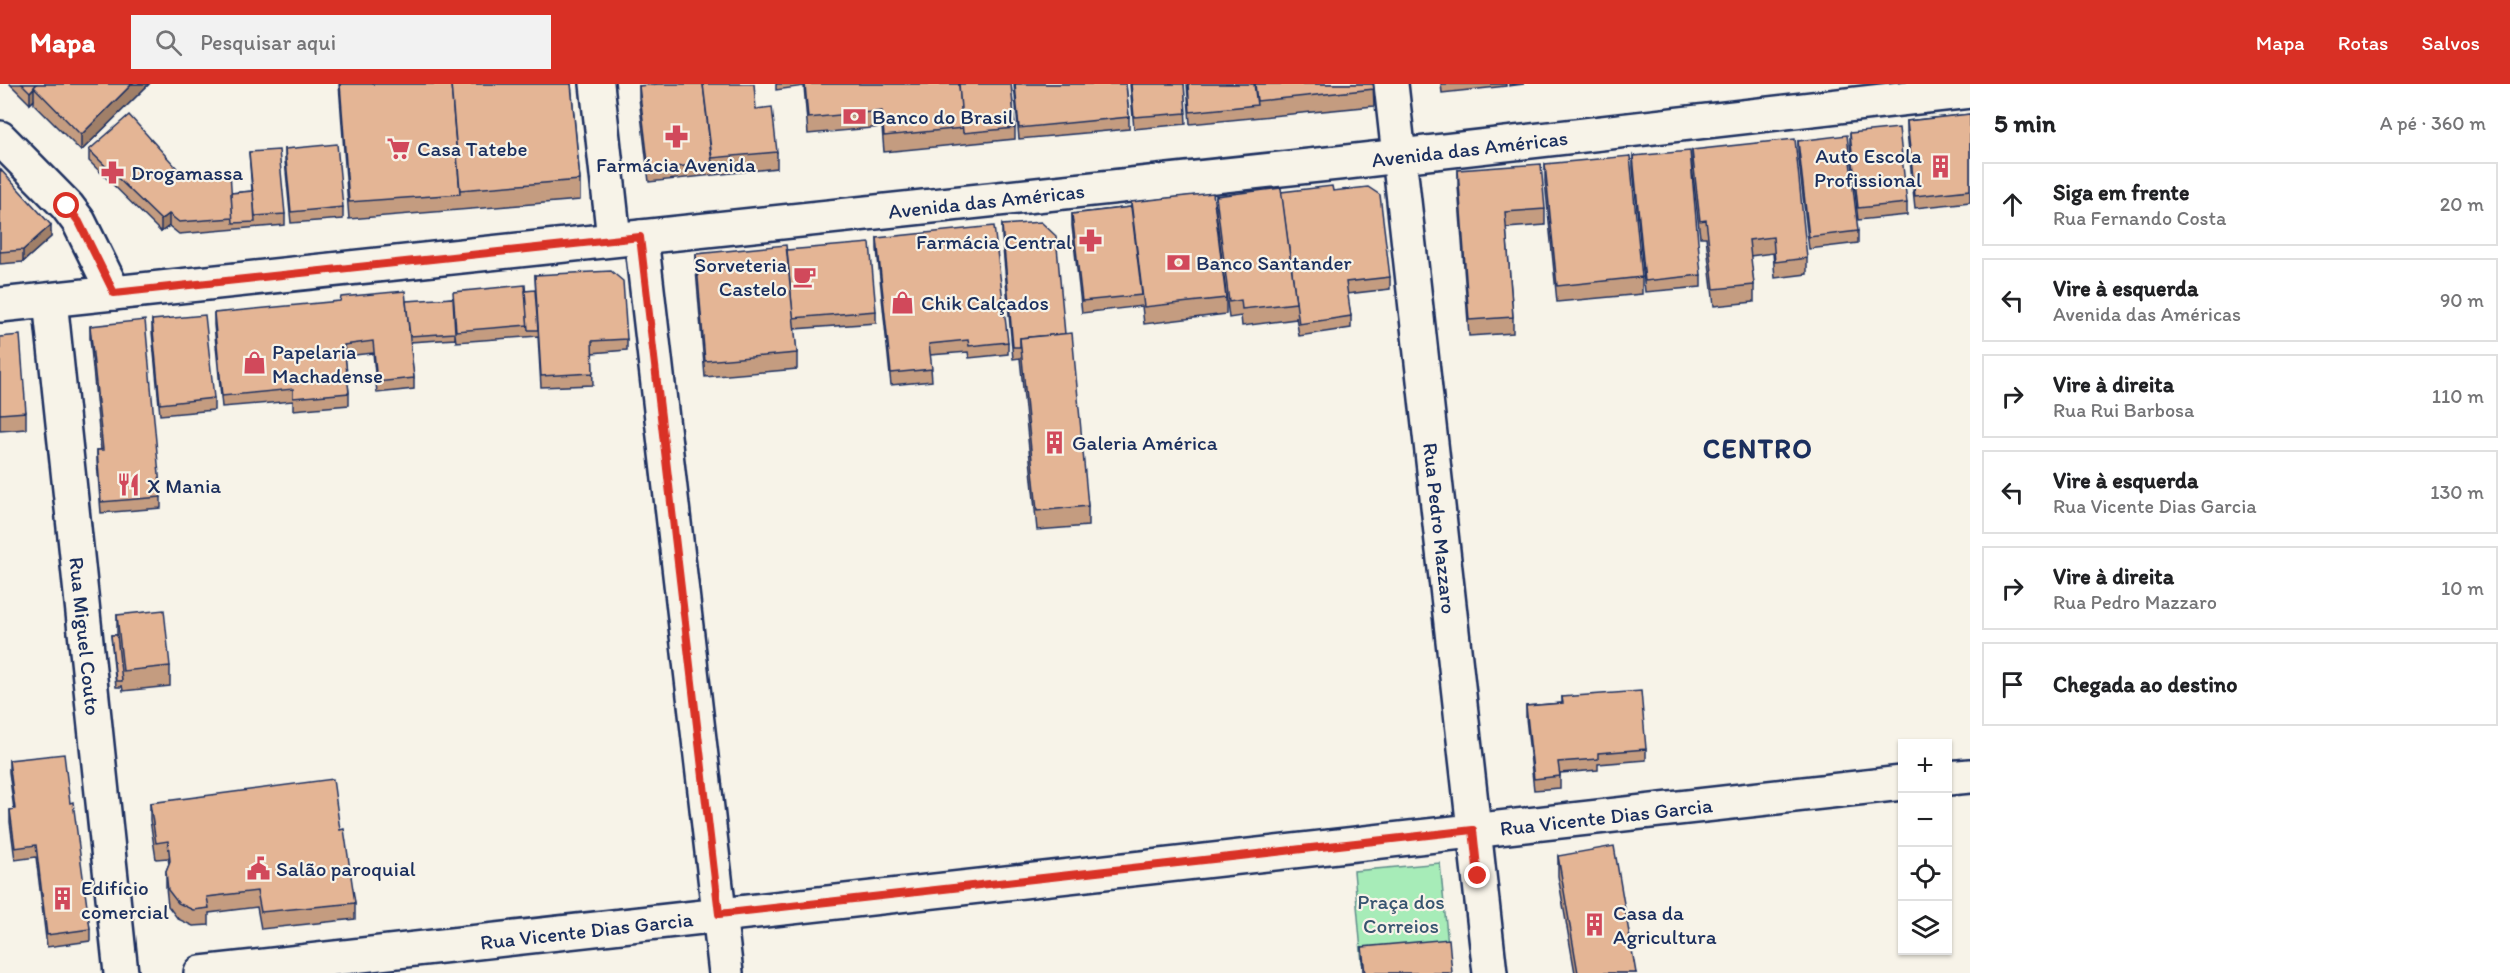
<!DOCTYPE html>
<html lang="pt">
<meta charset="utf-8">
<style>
:root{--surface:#fff;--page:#f2f2f2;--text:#202124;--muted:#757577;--line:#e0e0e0;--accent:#d93025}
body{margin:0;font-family:Itim,sans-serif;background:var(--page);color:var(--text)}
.controls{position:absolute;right:18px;bottom:18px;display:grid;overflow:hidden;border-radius:0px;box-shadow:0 2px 4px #0004}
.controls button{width:54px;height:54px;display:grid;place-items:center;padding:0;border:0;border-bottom:2px solid var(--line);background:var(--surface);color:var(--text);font:30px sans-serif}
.stop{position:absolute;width:18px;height:18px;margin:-14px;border:4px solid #d93025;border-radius:50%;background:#fff}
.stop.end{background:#d93025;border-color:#fff;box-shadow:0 2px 6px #0008}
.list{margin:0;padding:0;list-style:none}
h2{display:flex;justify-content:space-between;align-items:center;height:78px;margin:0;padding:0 24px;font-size:26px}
h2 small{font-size:20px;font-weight:400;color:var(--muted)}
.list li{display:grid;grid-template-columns:39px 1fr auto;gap:18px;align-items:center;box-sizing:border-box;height:84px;margin:0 12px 12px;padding:0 12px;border:2px solid var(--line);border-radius:0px}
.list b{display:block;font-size:22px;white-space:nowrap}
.list p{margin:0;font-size:20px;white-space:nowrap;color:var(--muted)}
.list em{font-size:20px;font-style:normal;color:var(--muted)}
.icon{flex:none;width:33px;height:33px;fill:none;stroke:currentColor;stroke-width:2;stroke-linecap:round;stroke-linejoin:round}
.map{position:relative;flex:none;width:1970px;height:889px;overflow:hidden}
header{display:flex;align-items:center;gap:36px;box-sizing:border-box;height:84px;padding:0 30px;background:var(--accent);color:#fff}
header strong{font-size:28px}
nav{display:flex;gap:33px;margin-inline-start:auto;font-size:21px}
.search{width:420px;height:54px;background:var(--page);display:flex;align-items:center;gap:15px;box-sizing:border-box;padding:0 21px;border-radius:0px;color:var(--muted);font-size:22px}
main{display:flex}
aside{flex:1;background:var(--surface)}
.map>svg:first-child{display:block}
.green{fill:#a7ecb8;stroke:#618e8b;stroke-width:1.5}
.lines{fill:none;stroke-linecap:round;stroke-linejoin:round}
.minor-casing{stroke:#1b2f5e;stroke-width:38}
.tertiary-casing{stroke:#1b2f5e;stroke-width:38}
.secondary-casing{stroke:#1b2f5e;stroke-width:38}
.minor{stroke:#f7f3e8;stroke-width:33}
.tertiary{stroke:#f7f3e8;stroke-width:33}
.secondary{stroke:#f7f3e8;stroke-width:33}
.wall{fill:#c49c80;stroke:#1b2f5e;stroke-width:1.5}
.shaded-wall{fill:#a07f68;stroke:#1b2f5e;stroke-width:1.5}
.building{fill:#e4b595;stroke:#1b2f5e;stroke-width:1.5}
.route{stroke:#d93025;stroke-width:8}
.labels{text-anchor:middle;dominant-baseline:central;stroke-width:4.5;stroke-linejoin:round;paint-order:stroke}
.poi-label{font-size:21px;fill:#1b2f5e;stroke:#f7f3e8;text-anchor:start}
.street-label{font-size:21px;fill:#1b2f5e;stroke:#f7f3e8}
.park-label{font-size:21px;fill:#375570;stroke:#f7f3e8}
.district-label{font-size:27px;font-weight:bold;letter-spacing:1.5px;fill:#1b2f5e;stroke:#f7f3e8}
</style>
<header>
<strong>Mapa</strong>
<div class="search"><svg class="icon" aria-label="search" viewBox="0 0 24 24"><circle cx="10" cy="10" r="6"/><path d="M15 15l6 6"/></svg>Pesquisar aqui</div>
<nav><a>Mapa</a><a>Rotas</a><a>Salvos</a></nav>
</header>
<main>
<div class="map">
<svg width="1970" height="889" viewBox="0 0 1970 889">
<rect width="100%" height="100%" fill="#f7f3e8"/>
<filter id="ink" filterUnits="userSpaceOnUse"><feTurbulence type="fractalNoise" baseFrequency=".0167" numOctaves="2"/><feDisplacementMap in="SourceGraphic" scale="12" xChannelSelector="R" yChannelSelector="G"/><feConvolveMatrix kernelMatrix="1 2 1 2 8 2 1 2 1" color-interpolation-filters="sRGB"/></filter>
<g filter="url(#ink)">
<!-- green -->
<path class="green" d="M1440,779L1449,871L1362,879L1354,787Z"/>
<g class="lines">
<defs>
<g id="minor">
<path d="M597,0L614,155"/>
<path id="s1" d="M1391,0L1490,889"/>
<path d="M641,153L726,889"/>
<path id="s2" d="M50,216L121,889"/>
<path d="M1948,694L1970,692"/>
<path id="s3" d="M201,889L1902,699"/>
</g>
<path id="tertiary" d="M0,54L67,122L79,138L114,209"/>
<g id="secondary">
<path id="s4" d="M0,221L1347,78L1970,7"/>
</g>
</defs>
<!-- minor casing -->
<use href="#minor" class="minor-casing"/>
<!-- tertiary casing -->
<use href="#tertiary" class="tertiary-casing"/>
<!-- secondary casing -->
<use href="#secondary" class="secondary-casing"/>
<!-- minor -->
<use href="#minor" class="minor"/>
<!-- tertiary -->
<use href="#tertiary" class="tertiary"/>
<!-- secondary -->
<use href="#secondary" class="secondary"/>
</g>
<!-- wall -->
<g class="wall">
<path d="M10,0H149L81,67L34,20V16L30,20Z"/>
<path d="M339,0H571L580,96V116L349,135Z"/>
<path d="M776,0H1011L1015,44V55L884,68L882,43L808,50L804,2L776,6Z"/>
<path d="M1014,0H1126L1129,33V45L1019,55Z"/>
<path d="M1130,0H1184L1186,40L1134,45Z"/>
<path d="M1187,0H1373L1374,22L1190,40Z"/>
<path d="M1441,0H1506V2L1442,9Z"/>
<path d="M1509,0H1524L1509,2Z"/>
<path d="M639,2L756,25L777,68V84L649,98L639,14Z"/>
<path d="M1970,30V118L1915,124L1907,48V37Z"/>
<path d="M1850,49L1907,119V131L1858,136L1850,61Z"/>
<path d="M1798,57L1858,147V159L1809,165L1798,68Z"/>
<path d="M285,65L343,123V135L291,139L285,77Z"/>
<path d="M89,66L184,92L231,109L252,107L249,68L285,130V141L179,150L169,142L161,148L89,77Z"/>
<path d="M1692,66L1807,174V190L1775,194L1773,169L1750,172L1754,201V218L1714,222L1706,153H1700L1692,82Z"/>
<path d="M1633,72L1701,191V203L1645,208L1633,84Z"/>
<path d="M1545,80L1642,193V210L1557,218L1545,97Z"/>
<path d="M0,85L51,153L23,178L0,180Z"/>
<path d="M1458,86L1545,125V141L1506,144L1513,233V249L1469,252L1458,102Z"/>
<path d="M1333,107L1390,193V205L1347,210L1351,232V244L1299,252L1296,233V235L1242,242L1241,232L1229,234L1216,128V112L1281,108Z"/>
<path d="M1131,118L1226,214V230L1144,240L1142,222L1082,229L1072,142V130L1131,123Z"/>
<path d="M1002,141L1065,250L1088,422V442L1037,446L1020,274L1013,275L1002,153Z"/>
<path d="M877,154L1008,258V270L969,274L968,268L930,271L932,297L891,301L877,165Z"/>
<path d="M787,166L876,227V239L794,245L797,269V285L705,293L696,186V170Z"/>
<path d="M535,191L627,255V266L592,269L593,301L541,303L538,252L456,258L455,250V255L410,258L414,294V305L377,309L373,269L345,272L349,309V321L293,326V317L222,323L214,241V229L406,219L453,214L525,207L536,215Z"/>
<path d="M152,236L214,314V326L160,331L152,248Z"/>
<path d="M90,242L161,413V424L101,429L97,377V366H101L90,254Z"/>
<path d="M0,253L26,328V345L0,347Z"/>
<path d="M117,531L170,582V602L123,607L122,601V603H116L111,551H117Z"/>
<path d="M1562,613L1646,665V676L1598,680V686L1560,689V704L1534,706L1526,634V622L1562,619Z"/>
<path d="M9,676L70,719L90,845V857L47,863L36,773L15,776L10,738V726H14L9,688Z"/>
<path d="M150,719L340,746L355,819V835L261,845L257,823L209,829V841L193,842L178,835L168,822L166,803V787L169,780L168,774L156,775L150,736Z"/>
<path d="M1558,772L1636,889H1575L1558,792Z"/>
<path d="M1362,863L1452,889H1363Z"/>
</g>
<!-- shaded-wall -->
<g class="shaded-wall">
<path d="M132,0H149L81,67V51Z"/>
<path d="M34,4V16L30,20V8Z"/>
<path d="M169,130V142L161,148V136Z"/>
<path d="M51,141V153L23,178V166Z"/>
</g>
<!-- building -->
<g class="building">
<path d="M22,0H37L30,8Z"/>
<path d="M37,0H132L81,51L34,3Z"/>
<path d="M340,0H451L460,110L349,118Z"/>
<path d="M451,0H571L580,96L460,106Z"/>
<path d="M658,0H703L712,79L649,86L639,2Z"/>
<path d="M703,0H754L756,25L772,23L777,68L712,74Z"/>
<path d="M805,0H959L963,44L884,52L882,27L808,34Z"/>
<path d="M959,0H1011L1015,44L963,49Z"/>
<path d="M1015,0H1126L1129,33L1019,44Z"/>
<path d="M1131,0H1184L1186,29L1134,33Z"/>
<path d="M1188,0H1254L1257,21L1190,28Z"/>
<path d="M1255,0H1373L1374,5L1257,17Z"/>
<path d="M1970,30V106L1915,112L1907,37Z"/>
<path d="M129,31L184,92L230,88L233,134L179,138L169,130L161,136L89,66Z"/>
<path d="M1899,44L1907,119L1858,124L1850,49Z"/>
<path d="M1847,51L1858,147L1809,153L1798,57Z"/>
<path d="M1795,55L1807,174L1775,178L1773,153L1749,156L1754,201L1714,205L1706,136L1700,137L1692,66Z"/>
<path d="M337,60L343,123L291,128L285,65Z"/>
<path d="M279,66L285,130L255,132L249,68Z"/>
<path d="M1690,67L1701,191L1645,197L1633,72Z"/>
<path d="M1630,72L1642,193L1557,202L1545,80Z"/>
<path d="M1541,80L1545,125L1505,128L1513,233L1469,236L1458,86Z"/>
<path d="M0,85L51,141L23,166L0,168Z"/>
<path d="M1332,102L1333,107L1368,103L1380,111L1390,193L1346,198L1351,232L1299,240L1281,108Z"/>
<path d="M1281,104L1296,219L1242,225L1241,216L1229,218L1216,112Z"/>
<path d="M253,107L255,138L233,139L231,109Z"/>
<path d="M1213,109L1226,214L1144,223L1131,118Z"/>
<path d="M1131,123L1142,211L1082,217L1072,130Z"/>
<path d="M1041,138L1056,152L1065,250L1020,254V263H1013L1002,141Z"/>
<path d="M994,142L1008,258L969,262L968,256L929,260L932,285L891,289L877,154Z"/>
<path d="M870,159L876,227L793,234L787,166Z"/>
<path d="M786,161L797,269L705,277L696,170Z"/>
<path d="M611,187L623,197L627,255L592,257L593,289L541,292L535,191Z"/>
<path d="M525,201L528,241L456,247L453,208Z"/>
<path d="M535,206L538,246H528L525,207Z"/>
<path d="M405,207L414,294L377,298L373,257L344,261L349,309L293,314V305L222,312L214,229L340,217L341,213Z"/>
<path d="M453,214L455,249L410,252L406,217Z"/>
<path d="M205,231L214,314L160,320L152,236Z"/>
<path d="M145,236L161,413L101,418L97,366H103L90,242Z"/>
<path d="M1072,249L1088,422L1037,427L1020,254Z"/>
<path d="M20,251L26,328L0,330V253Z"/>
<path d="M164,526L170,582L123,587L117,531Z"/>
<path d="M111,551H117L122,597H116Z"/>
<path d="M1641,607L1646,665L1598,669V675L1558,678L1560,692L1534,695L1526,622L1563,619L1562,613Z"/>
<path d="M64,670L70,719L73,718L90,845L47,851L36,761L15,764L10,726L15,725L9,676Z"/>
<path d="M333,695L340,746L344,745L355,819L261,828L257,807L207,813L209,824L193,826L178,819L168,806L166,787L170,777L168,757L156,759L150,719Z"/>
<path d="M1614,762L1636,889H1578L1558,772Z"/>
<path d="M1449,855L1452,889H1365L1362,863Z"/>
</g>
</g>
<g class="lines" filter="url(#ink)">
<!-- route -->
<path class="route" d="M67,122L79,138L114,209L640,153L719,830L1473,746L1478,792"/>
</g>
<!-- icons -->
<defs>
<symbol id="bank-bare" viewBox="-9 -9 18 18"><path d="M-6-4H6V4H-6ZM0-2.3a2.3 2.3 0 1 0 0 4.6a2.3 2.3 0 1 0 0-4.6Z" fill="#d1495b" stroke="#f7f3e8" stroke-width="2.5" paint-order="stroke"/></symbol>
<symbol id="pharmacy-bare" viewBox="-9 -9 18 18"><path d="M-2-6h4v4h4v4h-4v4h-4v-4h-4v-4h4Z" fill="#d1495b" stroke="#f7f3e8" stroke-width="2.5" paint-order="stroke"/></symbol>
<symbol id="supermarket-bare" viewBox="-9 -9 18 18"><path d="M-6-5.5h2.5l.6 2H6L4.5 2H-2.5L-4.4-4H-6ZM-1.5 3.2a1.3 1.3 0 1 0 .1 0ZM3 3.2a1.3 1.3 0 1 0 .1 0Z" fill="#d1495b" stroke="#f7f3e8" stroke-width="2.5" paint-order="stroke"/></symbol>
<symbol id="building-bare" viewBox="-9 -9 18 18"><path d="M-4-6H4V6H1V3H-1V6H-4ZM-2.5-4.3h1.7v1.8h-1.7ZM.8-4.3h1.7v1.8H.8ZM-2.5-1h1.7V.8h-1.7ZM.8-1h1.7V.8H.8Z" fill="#d1495b" stroke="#f7f3e8" stroke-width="2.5" paint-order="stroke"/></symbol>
<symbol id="cafe-bare" viewBox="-9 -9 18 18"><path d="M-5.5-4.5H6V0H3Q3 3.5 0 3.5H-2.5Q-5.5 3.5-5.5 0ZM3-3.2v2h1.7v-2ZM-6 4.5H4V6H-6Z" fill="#d1495b" stroke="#f7f3e8" stroke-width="2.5" paint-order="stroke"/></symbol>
<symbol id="shop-bare" viewBox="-9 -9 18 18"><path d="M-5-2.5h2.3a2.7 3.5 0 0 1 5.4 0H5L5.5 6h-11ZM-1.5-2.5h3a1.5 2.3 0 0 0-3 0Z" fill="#d1495b" stroke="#f7f3e8" stroke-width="2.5" paint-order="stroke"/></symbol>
<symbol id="restaurant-bare" viewBox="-9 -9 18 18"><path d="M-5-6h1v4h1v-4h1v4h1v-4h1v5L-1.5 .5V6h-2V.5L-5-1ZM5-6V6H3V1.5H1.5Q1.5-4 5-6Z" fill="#d1495b" stroke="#f7f3e8" stroke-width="2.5" paint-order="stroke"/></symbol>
<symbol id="civic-bare" viewBox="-9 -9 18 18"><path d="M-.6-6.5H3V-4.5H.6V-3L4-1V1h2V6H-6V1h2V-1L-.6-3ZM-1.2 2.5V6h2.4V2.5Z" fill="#d1495b" stroke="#f7f3e8" stroke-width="2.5" paint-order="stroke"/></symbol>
</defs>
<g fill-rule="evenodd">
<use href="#bank-bare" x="838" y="16" width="33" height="33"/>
<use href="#pharmacy-bare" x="660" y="36" width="33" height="33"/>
<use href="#supermarket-bare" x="382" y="48" width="33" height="33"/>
<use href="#building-bare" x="1924" y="66" width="33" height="33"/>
<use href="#pharmacy-bare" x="96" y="72" width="33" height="33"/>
<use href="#pharmacy-bare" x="1074" y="140" width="33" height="33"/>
<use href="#bank-bare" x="1162" y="162" width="33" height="33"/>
<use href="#cafe-bare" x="788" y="176" width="33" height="33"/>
<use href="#shop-bare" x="886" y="202" width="33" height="33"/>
<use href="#shop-bare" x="238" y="262" width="33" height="33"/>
<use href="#building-bare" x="1038" y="342" width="33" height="33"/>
<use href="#restaurant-bare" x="112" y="384" width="33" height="33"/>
<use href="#civic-bare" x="242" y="768" width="33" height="33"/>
<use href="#building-bare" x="46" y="798" width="33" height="33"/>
<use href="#building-bare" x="1578" y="824" width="33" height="33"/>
</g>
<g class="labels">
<!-- poi labels -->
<g class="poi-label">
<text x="872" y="32">Banco do Brasil</text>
<text x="417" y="64">Casa Tatebe</text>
<text x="1922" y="71" text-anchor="end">Auto Escola<tspan x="1922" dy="24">Profissional</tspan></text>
<text x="676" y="80" text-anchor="middle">Farmácia Avenida</text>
<text x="131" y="88">Drogamassa</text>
<text x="1072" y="157" text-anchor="end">Farmácia Central</text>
<text x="1196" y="178">Banco Santander</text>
<text x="787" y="180" text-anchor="end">Sorveteria<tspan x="787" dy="24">Castelo</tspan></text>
<text x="921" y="218">Chik Calçados</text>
<text x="272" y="267">Papelaria<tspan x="272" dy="24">Machadense</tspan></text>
<text x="1072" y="358">Galeria América</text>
<text x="147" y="401">X Mania</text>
<text x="276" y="784">Salão paroquial</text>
<text x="81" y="803">Edifício<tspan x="81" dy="24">comercial</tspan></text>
<text x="1613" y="828">Casa da<tspan x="1613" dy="24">Agricultura</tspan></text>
</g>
<!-- street labels -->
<g class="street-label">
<text stroke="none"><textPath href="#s4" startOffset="1478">Avenida das Américas</textPath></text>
<text stroke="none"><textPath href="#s4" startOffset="992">Avenida das Américas</textPath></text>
<text stroke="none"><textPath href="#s1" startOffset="447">Rua Pedro Mazzaro</textPath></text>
<text stroke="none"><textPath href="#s2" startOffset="338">Rua Miguel Couto</textPath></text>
<text stroke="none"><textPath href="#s3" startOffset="1414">Rua Vicente Dias Garcia</textPath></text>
<text stroke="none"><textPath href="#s3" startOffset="388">Rua Vicente Dias Garcia</textPath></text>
</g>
<!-- park labels -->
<g class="park-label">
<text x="1401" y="817">Praça dos<tspan x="1401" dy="24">Correios</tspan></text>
</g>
<!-- district labels -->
<g class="district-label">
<text x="1758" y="364">CENTRO</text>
</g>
</g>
</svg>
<div class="controls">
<button>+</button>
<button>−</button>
<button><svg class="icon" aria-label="locate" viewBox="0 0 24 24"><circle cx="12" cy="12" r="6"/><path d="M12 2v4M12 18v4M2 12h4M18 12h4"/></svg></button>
<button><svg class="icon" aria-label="layers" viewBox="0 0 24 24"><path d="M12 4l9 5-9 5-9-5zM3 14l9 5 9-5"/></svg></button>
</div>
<div class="stop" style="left:67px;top:122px"></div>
<div class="stop end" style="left:1478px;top:792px"></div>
</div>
<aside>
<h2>5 min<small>A pé · 360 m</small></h2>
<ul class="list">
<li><svg class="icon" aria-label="ahead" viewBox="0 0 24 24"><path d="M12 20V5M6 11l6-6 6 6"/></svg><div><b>Siga em frente</b><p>Rua Fernando Costa</p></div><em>20 m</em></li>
<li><svg class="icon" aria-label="left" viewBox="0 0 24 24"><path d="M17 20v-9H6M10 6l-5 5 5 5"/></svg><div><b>Vire à esquerda</b><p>Avenida das Américas</p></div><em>90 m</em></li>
<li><svg class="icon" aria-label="right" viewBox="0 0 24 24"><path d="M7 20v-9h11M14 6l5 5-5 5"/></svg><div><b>Vire à direita</b><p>Rua Rui Barbosa</p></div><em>110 m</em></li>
<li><svg class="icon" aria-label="left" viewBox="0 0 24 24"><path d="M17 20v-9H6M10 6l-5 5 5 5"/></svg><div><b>Vire à esquerda</b><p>Rua Vicente Dias Garcia</p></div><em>130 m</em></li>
<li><svg class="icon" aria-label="right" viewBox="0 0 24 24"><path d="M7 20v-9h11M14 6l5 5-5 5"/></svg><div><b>Vire à direita</b><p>Rua Pedro Mazzaro</p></div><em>10 m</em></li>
<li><svg class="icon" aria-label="arrive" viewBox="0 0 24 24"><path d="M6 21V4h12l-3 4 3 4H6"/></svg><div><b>Chegada ao destino</b></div></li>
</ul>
</aside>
</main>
